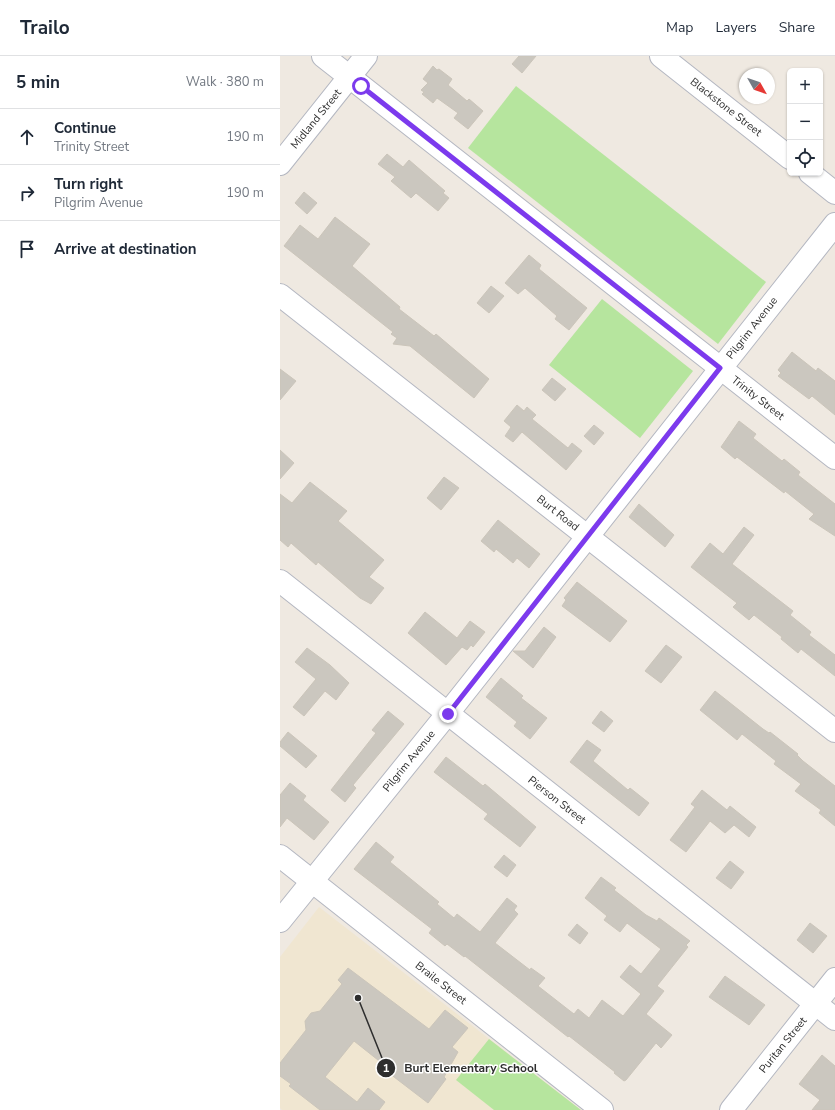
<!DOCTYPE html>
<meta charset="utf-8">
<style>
:root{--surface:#fff;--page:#f2f2f3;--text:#1f2937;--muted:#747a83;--line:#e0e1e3}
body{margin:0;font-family:"Nunito Sans",sans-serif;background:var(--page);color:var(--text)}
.controls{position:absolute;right:12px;top:12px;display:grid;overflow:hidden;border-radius:6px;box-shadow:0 1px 3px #0004}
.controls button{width:36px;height:36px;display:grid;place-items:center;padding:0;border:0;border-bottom:1px solid var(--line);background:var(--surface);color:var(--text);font:20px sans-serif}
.compass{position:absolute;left:459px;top:12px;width:36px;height:36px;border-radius:50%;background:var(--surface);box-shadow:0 1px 3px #0004;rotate:130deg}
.stop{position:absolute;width:12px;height:12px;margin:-9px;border:3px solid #7c3aed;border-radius:50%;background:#fff}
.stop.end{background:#7c3aed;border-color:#fff;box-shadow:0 1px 4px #0008}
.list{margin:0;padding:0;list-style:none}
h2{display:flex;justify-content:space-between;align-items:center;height:52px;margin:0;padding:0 16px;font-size:17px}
h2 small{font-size:13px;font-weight:400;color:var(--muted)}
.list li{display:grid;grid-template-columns:26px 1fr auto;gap:12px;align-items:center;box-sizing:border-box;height:56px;padding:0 16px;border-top:1px solid var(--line)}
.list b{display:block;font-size:15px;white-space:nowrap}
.list p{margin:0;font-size:13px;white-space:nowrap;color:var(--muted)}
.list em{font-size:13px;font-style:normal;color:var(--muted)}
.icon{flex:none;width:22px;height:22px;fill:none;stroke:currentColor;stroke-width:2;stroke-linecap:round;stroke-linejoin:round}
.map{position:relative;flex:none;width:555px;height:1054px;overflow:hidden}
header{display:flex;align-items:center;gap:24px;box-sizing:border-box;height:56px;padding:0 20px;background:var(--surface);border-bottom:1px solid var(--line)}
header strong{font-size:19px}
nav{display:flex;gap:22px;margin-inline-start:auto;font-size:14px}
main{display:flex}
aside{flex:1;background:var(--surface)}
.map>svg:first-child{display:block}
.education{fill:#f0e6d1}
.green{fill:#b6e59e}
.building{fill:#cbc7bf;stroke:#cbc5ba}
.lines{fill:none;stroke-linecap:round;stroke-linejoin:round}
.minor-casing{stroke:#b4b7c1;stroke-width:24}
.minor{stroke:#fff;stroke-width:22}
.route{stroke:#7c3aed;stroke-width:5}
.labels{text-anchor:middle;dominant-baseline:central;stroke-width:3;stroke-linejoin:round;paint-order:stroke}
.street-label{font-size:11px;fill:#2e2e2e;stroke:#fff}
.leader{fill:none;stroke:#2e2e2e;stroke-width:1.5}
.callout-dot{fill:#2e2e2e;stroke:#fff;stroke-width:1.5}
.mark-label{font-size:12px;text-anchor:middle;font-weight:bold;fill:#fff}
.callout-label{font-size:12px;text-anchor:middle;font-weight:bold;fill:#2e2e2e;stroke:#fff;stroke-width:3;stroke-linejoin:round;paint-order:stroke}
</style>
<header>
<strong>Trailo</strong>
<nav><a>Map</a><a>Layers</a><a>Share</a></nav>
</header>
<main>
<aside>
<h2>5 min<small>Walk · 380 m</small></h2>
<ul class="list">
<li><svg class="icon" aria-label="ahead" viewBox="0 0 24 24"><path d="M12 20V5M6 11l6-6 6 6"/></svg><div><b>Continue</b><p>Trinity Street</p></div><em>190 m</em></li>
<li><svg class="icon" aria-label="right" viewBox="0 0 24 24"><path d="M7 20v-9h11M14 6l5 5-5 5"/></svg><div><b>Turn right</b><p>Pilgrim Avenue</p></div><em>190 m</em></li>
<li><svg class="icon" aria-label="arrive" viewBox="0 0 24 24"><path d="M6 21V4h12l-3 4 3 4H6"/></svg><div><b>Arrive at destination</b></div></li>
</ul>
</aside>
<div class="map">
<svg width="555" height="1054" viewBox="0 0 555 1054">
<rect width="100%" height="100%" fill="#efe9e1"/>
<!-- education -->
<path class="education" d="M39,851L301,1054H2L0,1052V901Z"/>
<!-- green -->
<g class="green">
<path d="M236,30L486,226L438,288L188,92Z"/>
<path d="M322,243L413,315L360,382L269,309Z"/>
<path d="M209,983L301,1054H214L176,1024Z"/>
</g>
<!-- building -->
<g class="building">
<path d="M239,0H256L242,17L232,8Z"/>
<path d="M153,10L157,14L159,13L172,23L168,29L187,45L189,43L203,55L188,73L174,62L178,57L157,42L153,47L142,38L144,36L141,34L148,27L143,23Z"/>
<path d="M107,98L123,111L129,104L165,135L163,137L169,142L158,155L136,137L131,142L111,125L115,121L98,108Z"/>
<path d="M24,136L37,147L27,158L15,147Z"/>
<path d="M55,161L90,188L72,210L120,251L119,253L154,280L156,278L209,323L194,342L130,290L113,288L117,282L111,278L113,276L4,190L20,169L38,183Z"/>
<path d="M249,199L261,209L259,213L307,252L289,274L275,263L277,260L245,232L238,238L225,227Z"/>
<path d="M211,230L224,240L209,257L197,247Z"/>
<path d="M512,296L536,315L538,312L555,325V359L532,340L529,343L498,320L501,317L498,314Z"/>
<path d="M0,313L16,325L0,344Z"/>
<path d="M272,322L286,333L275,345L262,334Z"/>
<path d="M237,349L244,355L247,351L256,359L252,363L288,392L292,387L302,395L286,414L242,376L233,386L225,380L231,371L224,365Z"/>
<path d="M459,365L476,378L473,382L502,405L504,403L520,416L518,419L555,448V480L529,463L534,458L505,435L504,437L457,401L455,403L441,391Z"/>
<path d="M314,369L324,377L314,389L304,380Z"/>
<path d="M0,394L14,407L0,423Z"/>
<path d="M164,421L179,432L161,454L147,442Z"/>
<path d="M30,426L67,455L58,465L104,504L89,521L104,532L91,548L80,542L38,506L36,509L11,487L8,491L0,484V438L12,447Z"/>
<path d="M359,448L394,479L385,491L349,461Z"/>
<path d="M218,464L260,498L249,512L237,502L233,507L216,493L214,496L201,485Z"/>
<path d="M464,471L474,479L452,508L513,555L510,559L531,576L529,579L555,599V620L521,593L518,597L501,583L502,581L474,559L469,564L453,551L457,547L411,511L430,487L443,498Z"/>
<path d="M297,526L347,565L330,586L282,550L286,544L284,542Z"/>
<path d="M145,556L177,582L190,565L205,576L193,591L191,589L187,594L182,591L166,609L128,577Z"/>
<path d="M264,571L276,581L253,612L233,595H245Z"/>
<path d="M386,589L402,601L381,627L365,615Z"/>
<path d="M27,592L50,609L69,627L56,644L45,635L24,660L13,651L36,623L15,606Z"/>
<path d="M221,622L243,640L241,642L267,662L250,683L234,670L237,666L206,641Z"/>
<path d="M435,635L483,673L489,677L490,676L518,698L517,699L523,705L555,730V770L539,757L541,754L515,735L521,728L494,708L496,705L462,678L457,684L420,654Z"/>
<path d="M108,655L124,668L73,729L76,732L65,746L51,734L96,677L92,674Z"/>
<path d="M321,655L333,665L324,676L312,667Z"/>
<path d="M8,676L37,700L26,712L0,690V686Z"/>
<path d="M307,684L321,694L313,705L348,734L350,732L369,747L359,760L290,706Z"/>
<path d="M166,701L203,730L205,728L256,771L240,791L204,763L208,758L154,716Z"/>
<path d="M10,727L26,740L23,744L49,766L34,784L7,762L0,771V739Z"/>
<path d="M422,734L447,754L450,750L476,771L469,781L454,769L445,777L430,765L406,796L390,784L415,751L411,748Z"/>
<path d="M96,786L114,801L110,806L159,846L157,848L174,862L177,858L200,876L227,842L237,850L234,854L238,858L215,887L250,914L251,912L265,922L258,930L290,955L294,958L298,953L309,962L322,944L343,960L361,938L340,921L350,909L361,918L381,893L347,867L340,876L324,864L327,860L305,842L321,821L336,832L334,834L366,859L377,865L379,862L410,885L406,889L408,891L377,930L384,935L366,958L392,979L381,992L376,987L346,1024L344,1025L334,1017L335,1016L289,980L288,981L185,900L184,901L167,888L165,890L149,877L152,873L74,813Z"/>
<path d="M224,799L236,809L227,821L214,811Z"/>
<path d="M450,805L464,816L451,833L436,822Z"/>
<path d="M530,867L547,880L533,897L517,884Z"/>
<path d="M297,868L308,877L300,888L288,879Z"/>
<path d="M68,912L149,973L165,954L188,972L172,991L178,996L164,1021L166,1023L148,1047L101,1011L103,1008L74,985L45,1021L77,1046L88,1032L105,1046L99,1054H40L9,1030L11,1028L0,1020V1007L26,974L25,965L31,957L40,955L62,928L58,924Z"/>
<path d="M445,920L485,949L469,969L429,941Z"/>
<path d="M542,999L555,1010V1054H532L540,1044L519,1028Z"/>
</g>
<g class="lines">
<defs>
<g id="minor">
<path d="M43,0L555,402"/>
<path d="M381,0L510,102"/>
<path d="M0,108L86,0"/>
<path d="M530,117L555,137"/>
<path d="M0,239L555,675"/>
<path d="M0,525L555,963"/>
<path d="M0,800L322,1054"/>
<path d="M0,865L168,657L555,168"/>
<path d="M451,1054L555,923"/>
</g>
</defs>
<!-- minor casing -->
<use href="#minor" class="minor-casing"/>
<!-- minor -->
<use href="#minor" class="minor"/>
</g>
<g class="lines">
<!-- route -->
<path class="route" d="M81,30L440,312L168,658"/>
</g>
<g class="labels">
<!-- street labels -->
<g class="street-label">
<text transform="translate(446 51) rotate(38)">Blackstone Street</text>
<text transform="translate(36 63) rotate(-51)">Midland Street</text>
<text transform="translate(472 272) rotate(-52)">Pilgrim Avenue</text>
<text transform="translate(478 342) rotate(38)">Trinity Street</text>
<text transform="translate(278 457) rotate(38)">Burt Road</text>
<text transform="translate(129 705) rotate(-51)">Pilgrim Avenue</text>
<text transform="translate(277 744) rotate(38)">Pierson Street</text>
<text transform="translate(161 927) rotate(38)">Braile Street</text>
<text transform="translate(503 989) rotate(-51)">Puritan Street</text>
</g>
</g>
<!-- callouts -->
<path class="leader" d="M78 942L106 1012"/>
<g class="callout-dot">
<circle cx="78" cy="942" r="4"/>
<circle cx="106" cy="1012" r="10"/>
</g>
<g class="mark-label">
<text x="106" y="1016">1</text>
</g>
<g class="callout-label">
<text x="191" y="1016">Burt Elementary School</text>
</g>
</svg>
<div class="controls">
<button>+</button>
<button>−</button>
<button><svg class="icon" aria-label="locate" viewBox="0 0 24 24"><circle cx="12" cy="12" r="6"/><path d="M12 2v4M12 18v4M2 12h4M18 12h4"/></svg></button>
</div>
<svg class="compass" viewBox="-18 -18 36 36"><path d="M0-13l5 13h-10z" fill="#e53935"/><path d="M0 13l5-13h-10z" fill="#747a83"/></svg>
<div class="stop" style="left:81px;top:30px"></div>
<div class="stop end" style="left:168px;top:658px"></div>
</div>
</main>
